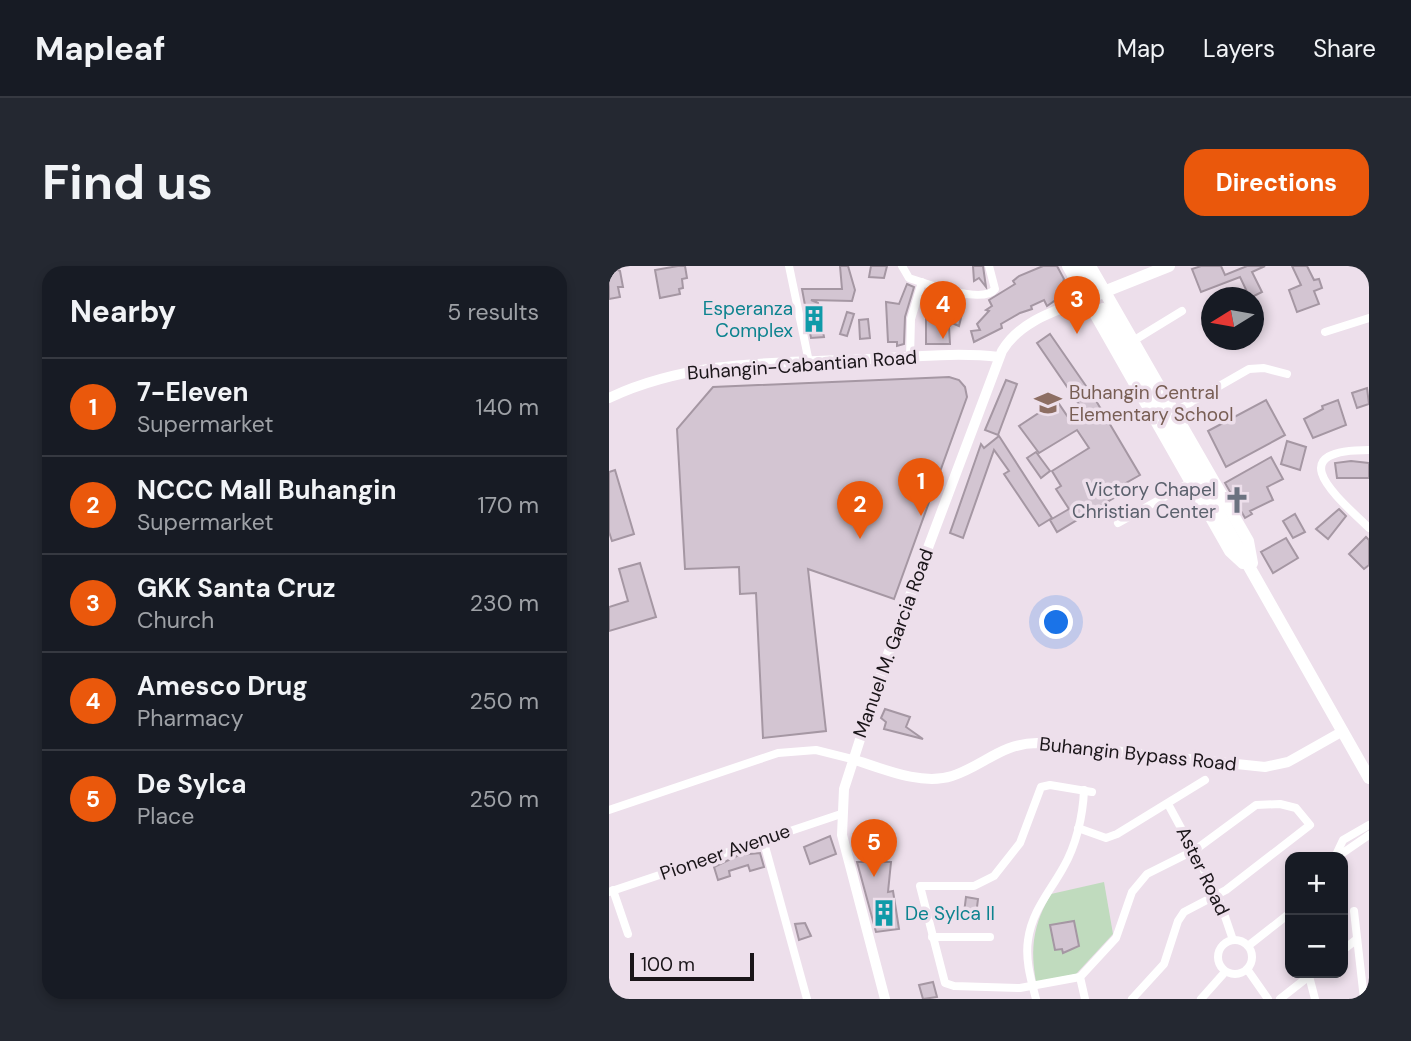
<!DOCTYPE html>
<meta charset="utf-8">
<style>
:root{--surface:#171b24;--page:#242831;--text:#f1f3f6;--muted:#9ea1a6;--line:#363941;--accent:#ea580c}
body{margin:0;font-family:"DM Sans",sans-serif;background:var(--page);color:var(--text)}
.controls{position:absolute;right:21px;bottom:21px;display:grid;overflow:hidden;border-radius:14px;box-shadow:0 4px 10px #0003}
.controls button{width:63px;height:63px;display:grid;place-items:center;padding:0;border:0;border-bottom:2px solid var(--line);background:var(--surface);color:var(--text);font:35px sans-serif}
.compass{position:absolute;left:592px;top:21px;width:63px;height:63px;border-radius:50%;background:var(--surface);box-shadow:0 4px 10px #0003;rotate:259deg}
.scale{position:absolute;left:21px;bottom:18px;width:124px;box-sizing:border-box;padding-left:7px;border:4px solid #1a1519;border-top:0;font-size:19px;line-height:24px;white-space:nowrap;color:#1a1519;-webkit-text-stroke:5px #eddfeb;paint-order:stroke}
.you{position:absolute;left:448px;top:357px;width:24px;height:24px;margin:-18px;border:5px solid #fff;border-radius:50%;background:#1a73e8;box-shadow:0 0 0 10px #1a73e833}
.badge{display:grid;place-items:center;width:46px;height:46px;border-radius:50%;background:var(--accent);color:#fff;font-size:23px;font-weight:700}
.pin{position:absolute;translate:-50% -58px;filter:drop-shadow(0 2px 4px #0008)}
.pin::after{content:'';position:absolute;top:37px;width:24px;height:21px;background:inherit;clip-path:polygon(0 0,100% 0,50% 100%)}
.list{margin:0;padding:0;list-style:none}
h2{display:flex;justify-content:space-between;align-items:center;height:91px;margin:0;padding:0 28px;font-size:30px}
h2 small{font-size:23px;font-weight:400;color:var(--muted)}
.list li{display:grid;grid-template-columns:46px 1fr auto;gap:21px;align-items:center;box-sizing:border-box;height:98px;padding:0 28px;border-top:2px solid var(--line)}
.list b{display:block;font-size:26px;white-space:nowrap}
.list p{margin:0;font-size:23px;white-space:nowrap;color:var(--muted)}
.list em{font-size:23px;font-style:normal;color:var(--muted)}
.map{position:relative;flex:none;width:760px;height:733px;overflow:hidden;border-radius:21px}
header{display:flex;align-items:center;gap:42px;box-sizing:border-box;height:98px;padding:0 35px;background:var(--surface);border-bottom:2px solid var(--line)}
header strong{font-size:33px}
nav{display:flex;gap:38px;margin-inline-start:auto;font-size:24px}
.intro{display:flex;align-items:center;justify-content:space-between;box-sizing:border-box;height:168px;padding:0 42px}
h1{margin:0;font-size:49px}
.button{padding:18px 32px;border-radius:21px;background:var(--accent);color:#fff;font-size:24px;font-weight:700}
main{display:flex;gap:42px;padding:0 42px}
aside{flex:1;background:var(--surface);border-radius:21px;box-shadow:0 4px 10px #0003}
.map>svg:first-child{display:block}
.green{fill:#c0dbbe}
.building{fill:#d3c5d2;stroke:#a597a3;stroke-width:2}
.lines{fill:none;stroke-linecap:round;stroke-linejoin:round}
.minor{stroke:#fff;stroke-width:8}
.secondary{stroke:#fff;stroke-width:10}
.primary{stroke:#fff;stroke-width:12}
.trunk{stroke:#fff;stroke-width:12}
.labels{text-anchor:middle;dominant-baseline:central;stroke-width:7;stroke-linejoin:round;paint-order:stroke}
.culture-label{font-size:19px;fill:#0d838f;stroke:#eddfeb;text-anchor:end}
.street-label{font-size:19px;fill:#1a1519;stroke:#eddfeb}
.education-label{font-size:19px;fill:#785e54;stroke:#eddfeb;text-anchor:start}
.worship-label{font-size:19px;fill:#5b616d;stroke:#eddfeb;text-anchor:end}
</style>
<header>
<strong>Mapleaf</strong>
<nav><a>Map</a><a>Layers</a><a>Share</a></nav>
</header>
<div class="intro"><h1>Find us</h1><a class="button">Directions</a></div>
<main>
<aside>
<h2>Nearby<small>5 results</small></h2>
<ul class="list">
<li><span class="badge">1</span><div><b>7-Eleven</b><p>Supermarket</p></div><em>140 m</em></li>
<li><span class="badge">2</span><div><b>NCCC Mall Buhangin</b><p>Supermarket</p></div><em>170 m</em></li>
<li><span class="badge">3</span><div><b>GKK Santa Cruz</b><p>Church</p></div><em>230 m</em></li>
<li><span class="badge">4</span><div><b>Amesco Drug</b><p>Pharmacy</p></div><em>250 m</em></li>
<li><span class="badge">5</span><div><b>De Sylca</b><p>Place</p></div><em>250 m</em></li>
</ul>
</aside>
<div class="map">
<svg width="760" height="733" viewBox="0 0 760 733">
<rect width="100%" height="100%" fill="#eddfeb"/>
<!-- green -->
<path class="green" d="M495,616L504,668L467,708L427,716C421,682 424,659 442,628Z"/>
<!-- building -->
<g class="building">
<path d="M69,0H76L78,12L73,13L74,22L70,23L71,28L51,32L46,4Z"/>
<path d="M231,0H239L246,24L243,35L202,34L209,37L215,71L202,72L193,23H233Z"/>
<path d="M262,0H278L275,12L260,11Z"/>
<path d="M364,0H374L377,21L370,12L365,15Z"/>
<path d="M434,0H448L455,13L448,33L438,40L435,34L422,40L423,43L411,47L392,58L393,62L365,76L362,65L371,64L368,58L380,45L377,44L383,40L380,34L406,18L404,15L410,10Z"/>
<path d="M592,0H612L616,9L638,0H656L643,6L653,26L641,32L631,11L592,26L583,3Z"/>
<path d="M683,0H698L705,14L710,13L713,22L705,25L710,38L688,46L680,24L692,19Z"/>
<path d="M7,3L11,5L14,21H9L11,31L0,33V4Z"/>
<path d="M298,18L305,21L296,51L295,78L288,80V76H279L277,36L290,38Z"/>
<path d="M335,30L348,33V38L355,39L350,60L343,57L340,61L341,78H317V52L329,56Z"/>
<path d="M238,46L245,48L238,70L231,68Z"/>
<path d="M259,53L261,72L251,73L250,54Z"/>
<path d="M441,68L486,133L531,209L510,221L513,227L448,266L441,254L460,243L447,223L452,220L443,205L480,182L468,164L430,187L410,160L448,135L463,157L476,147L428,77Z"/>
<path d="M340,111L350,114L356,121L358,131L285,333L199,303L217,465L154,472L147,327L131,328L130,301L76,303L68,163L104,121Z"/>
<path d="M397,114L408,118L389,169L376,164Z"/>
<path d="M758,122L760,138L748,142L743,127Z"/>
<path d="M657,134L676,169L617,201L599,165Z"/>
<path d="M729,134L737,159L704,172L695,153L714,143L713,140Z"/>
<path d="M390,170L443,252L430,260L395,208L400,205L385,184L354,272L341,267L372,178L375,182Z"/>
<path d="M678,175L697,181L691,204L672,198Z"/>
<path d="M427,186L441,205L432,212L418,192Z"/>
<path d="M662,191L674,213L658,221L664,234L641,245L643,248L636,252L616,217Z"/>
<path d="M742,195L760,197V212H728L726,197Z"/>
<path d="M6,204L25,268L3,275L0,266V206Z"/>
<path d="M730,243L737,250L719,273L707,263Z"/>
<path d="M686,248L696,266L684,272L674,255Z"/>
<path d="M757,271L760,274V299L755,303L740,288Z"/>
<path d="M677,272L689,292L664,307L652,286Z"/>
<path d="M31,297L47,351L0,365V341L19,335L10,303Z"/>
<path d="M276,443L301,451L297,461L314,473L275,463L277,456L272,452Z"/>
<path d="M221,570L227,588L201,598L195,581Z"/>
<path d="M151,587L155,601L141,605L139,599L120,605L121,610L109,614L105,601L130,589Z"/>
<path d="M248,596H282L279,626L284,625L290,663L267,666Z"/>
<path d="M357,631L369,633L367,649L355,647Z"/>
<path d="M465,655L470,680L454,687L453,683L446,684L441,659Z"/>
<path d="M196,657L202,670L190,674L186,658Z"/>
<path d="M324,716L328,731L314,733L310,719Z"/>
</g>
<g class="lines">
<!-- minor -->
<g class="minor">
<path d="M180,0L200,96"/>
<path d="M293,0L300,12C318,18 374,39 386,23L380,0"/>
<path d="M716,66L760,52"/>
<path d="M524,75L573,45"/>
<path d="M301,92L302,53L313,16"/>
<path d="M565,146L640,103L655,102L678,108"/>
<path d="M760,184C671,184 727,230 760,262"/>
<path d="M509,257L582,216"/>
<path d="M483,526L441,519L432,521L411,577L385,610L365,620H311L336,717L345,720L411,722L471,711L507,672L523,626L538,608L586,584L647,539L671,538L687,542L701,559L617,624L575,646L569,655L555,698L523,733"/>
<path d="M559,538L609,630L624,674"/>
<path d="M0,544L169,487L207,484L243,493"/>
<path d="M469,562L497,572L508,568L596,514"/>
<path d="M154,573L198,733"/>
<path d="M726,591L734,574L760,559"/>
<path d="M728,591L760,569"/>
<path d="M4,624L19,668"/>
<path d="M0,626L232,548"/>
<path d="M745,645L755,733"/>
<path d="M323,671H381"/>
<circle cx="626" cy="691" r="17"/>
<path d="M639,680L681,647"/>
<path d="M734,684L748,673"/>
<path d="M638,703L659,733"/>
<path d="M700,710L706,733"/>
<path d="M471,711L476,733"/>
<path d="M427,733C422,714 416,694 419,674C423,645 440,627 454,602C467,580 474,550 475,524"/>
<path d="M592,733L616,706"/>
<path d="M671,733L704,707"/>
</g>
<!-- secondary -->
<g class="secondary">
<path d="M0,132C82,93 173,97 262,93C304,91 348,86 390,91"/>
<path d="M243,493C272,502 312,520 343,510C374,500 393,477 428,477L656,501L679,496L734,465"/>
<path d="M276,733L233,569L235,523L276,396L393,85C411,55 446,45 477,33"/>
</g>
<!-- primary -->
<path class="primary" d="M477,33L560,0"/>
<!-- trunk -->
<g class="trunk">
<path d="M459,0L621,285L634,297"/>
<path d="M470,0L479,16"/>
<path d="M481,0L639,275L643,297"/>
<path d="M494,43L760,512"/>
</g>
</g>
<!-- icons -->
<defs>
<symbol id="building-bare" viewBox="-9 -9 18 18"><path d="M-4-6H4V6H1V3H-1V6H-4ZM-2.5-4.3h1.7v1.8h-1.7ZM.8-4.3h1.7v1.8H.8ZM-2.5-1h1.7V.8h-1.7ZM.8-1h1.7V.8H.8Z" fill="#0f9aa8" stroke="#eddfeb" stroke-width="2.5" paint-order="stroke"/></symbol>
<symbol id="school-bare" viewBox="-9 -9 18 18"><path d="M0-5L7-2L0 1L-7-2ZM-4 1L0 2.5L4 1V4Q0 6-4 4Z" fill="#8d6e63" stroke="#eddfeb" stroke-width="2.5" paint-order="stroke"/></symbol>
<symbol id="church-bare" viewBox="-9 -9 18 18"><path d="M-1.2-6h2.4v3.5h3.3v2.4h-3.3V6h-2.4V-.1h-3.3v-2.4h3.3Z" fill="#6b7280" stroke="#eddfeb" stroke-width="2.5" paint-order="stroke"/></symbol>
</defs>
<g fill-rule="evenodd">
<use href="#building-bare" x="186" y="34" width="38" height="38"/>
<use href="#school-bare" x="420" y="118" width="38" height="38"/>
<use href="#church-bare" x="609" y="215" width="38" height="38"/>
<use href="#building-bare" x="256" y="628" width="38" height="38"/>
</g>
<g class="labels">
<!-- culture labels -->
<g class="culture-label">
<text x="184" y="42">Esperanza<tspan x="184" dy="22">Complex</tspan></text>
<text x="296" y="647" text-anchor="start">De Sylca II</text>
</g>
<!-- street labels -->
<g class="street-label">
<text transform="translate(193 99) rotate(-4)">Buhangin-Cabantian Road</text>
<text transform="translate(284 377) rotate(-70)">Manuel M. Garcia Road</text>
<text transform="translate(529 488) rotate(6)">Buhangin Bypass Road</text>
<text transform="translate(116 586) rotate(-19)">Pioneer Avenue</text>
<text transform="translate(594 605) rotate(64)">Aster Road</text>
</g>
<!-- education labels -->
<g class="education-label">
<text x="460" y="126">Buhangin Central<tspan x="460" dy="22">Elementary School</tspan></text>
</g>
<!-- worship labels -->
<g class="worship-label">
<text x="607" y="223">Victory Chapel<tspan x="607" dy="22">Christian Center</tspan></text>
</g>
</g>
</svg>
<div class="controls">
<button>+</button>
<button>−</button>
</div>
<svg class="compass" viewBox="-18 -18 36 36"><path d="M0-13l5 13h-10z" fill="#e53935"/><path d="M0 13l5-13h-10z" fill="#9ea1a6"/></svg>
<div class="scale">100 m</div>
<div class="you"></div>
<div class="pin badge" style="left:312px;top:250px">1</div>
<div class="pin badge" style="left:251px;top:273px">2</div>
<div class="pin badge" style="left:468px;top:68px">3</div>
<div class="pin badge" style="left:334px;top:73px">4</div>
<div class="pin badge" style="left:265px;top:611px">5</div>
</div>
</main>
